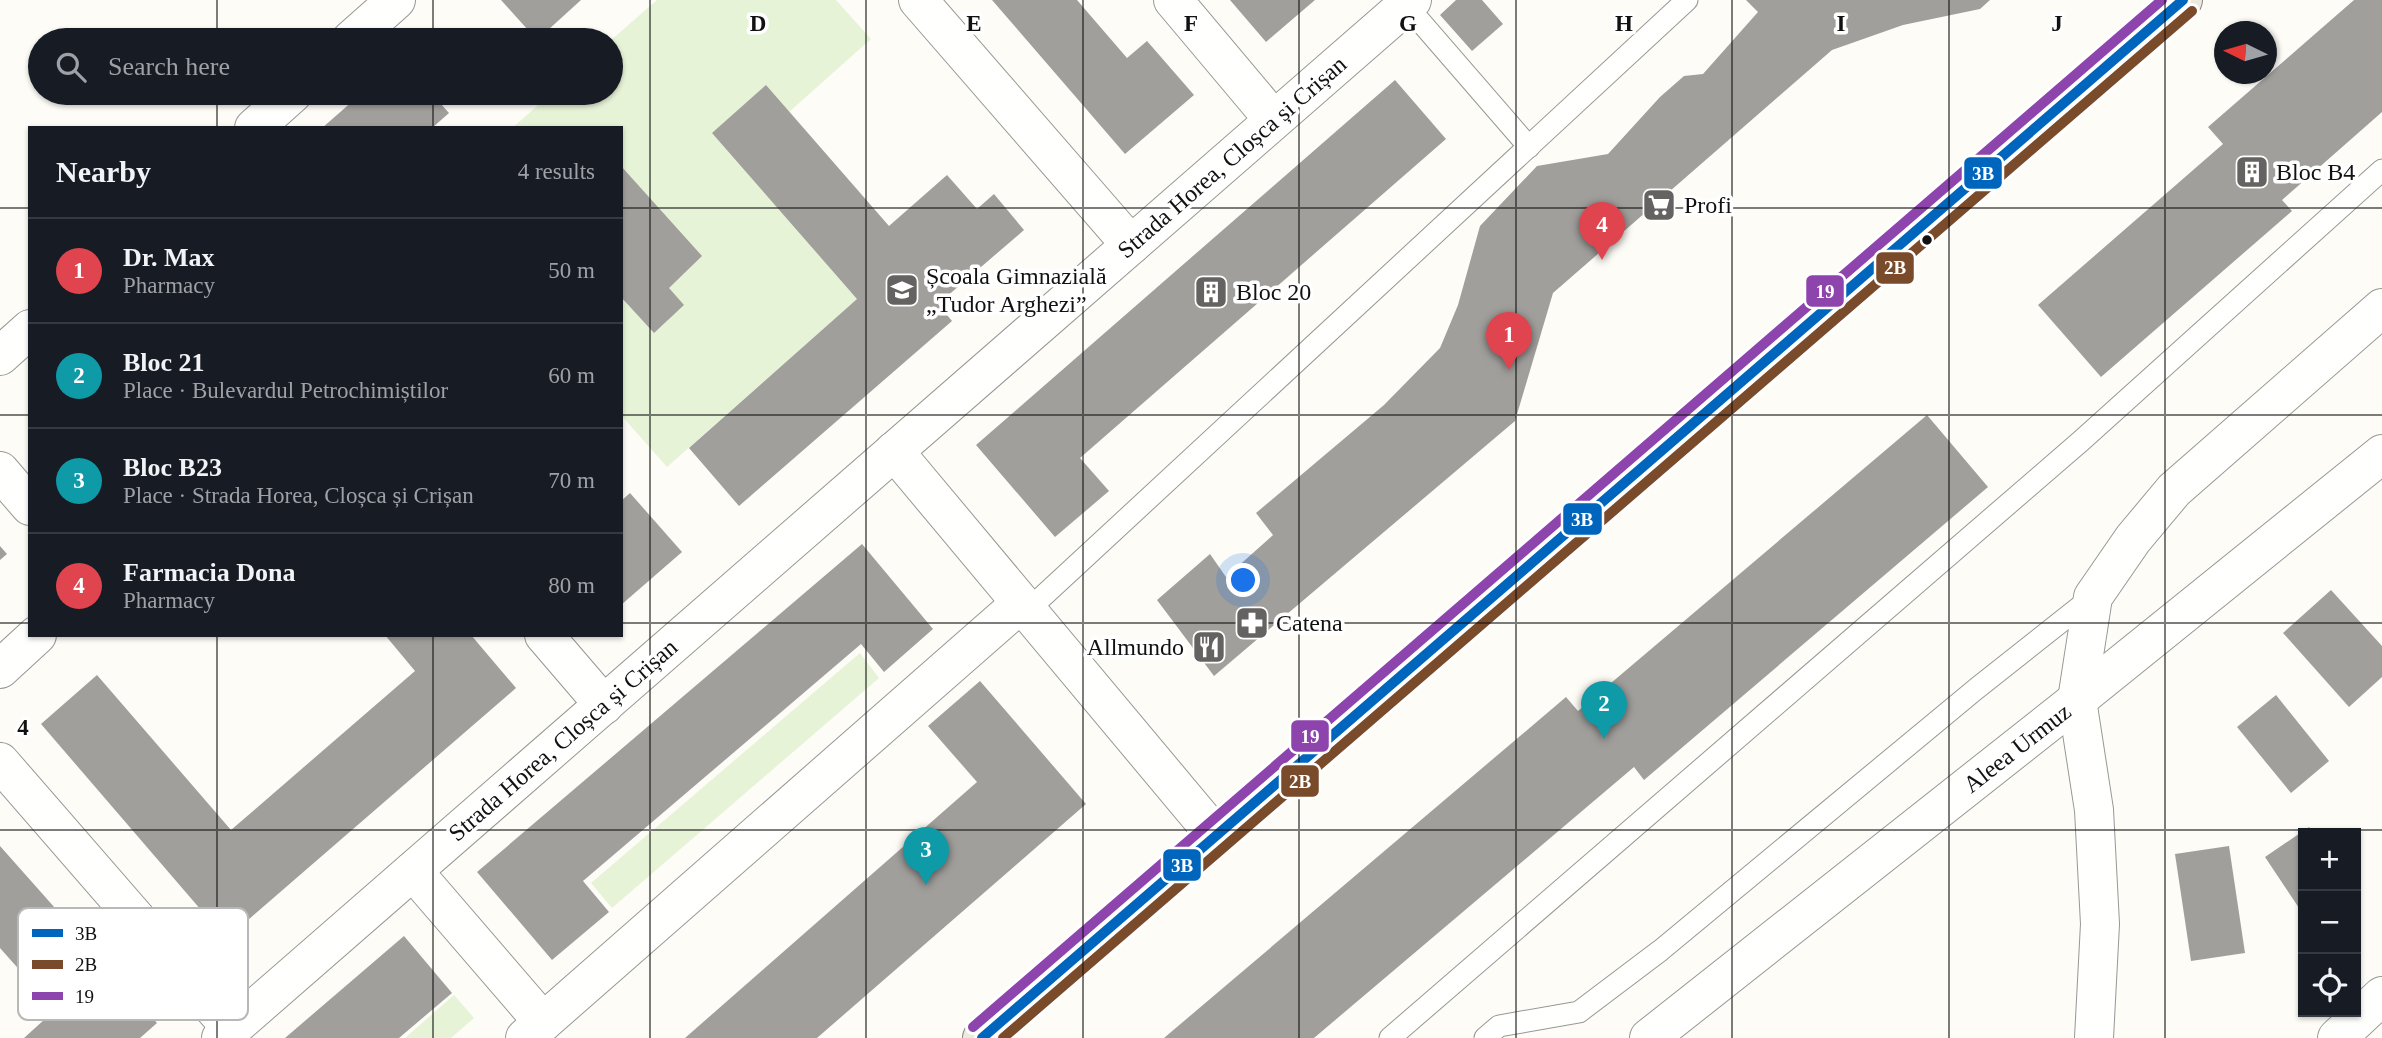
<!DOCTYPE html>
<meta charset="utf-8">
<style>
:root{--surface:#171b24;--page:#242831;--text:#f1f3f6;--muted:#9ea1a6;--line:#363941;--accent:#b2b2b3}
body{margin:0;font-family:"Times New Roman",serif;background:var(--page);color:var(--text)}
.controls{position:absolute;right:21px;bottom:21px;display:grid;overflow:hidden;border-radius:0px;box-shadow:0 2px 5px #0004}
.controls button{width:63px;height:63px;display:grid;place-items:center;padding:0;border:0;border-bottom:2px solid var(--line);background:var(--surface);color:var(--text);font:35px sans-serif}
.compass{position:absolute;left:2214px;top:21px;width:63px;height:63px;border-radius:50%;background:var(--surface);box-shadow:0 2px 5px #0004;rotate:275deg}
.you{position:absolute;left:1244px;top:581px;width:24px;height:24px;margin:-18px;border:5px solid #fff;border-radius:50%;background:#1a73e8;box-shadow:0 0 0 10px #1a73e833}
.badge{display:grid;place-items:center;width:46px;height:46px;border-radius:50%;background:var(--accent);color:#fff;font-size:23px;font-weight:700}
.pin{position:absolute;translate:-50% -58px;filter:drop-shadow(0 2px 4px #0008)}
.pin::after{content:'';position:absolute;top:37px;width:24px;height:21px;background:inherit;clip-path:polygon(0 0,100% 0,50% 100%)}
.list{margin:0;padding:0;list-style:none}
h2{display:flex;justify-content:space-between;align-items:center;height:91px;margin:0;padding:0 28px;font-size:30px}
h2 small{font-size:23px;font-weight:400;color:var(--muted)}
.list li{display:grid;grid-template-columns:46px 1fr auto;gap:21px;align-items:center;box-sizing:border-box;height:105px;padding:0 28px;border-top:2px solid var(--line)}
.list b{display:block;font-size:26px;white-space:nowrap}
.list p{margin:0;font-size:23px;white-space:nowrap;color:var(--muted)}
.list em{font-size:23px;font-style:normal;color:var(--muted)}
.icon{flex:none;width:38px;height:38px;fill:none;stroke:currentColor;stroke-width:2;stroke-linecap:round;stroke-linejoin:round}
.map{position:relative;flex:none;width:2382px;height:1038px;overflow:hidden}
.search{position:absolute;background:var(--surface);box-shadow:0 2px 5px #0004;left:28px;top:28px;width:595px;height:77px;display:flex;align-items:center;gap:18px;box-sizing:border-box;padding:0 24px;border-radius:38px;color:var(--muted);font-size:26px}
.panel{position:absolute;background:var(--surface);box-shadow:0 2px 5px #0004;left:28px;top:126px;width:595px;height:511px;border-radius:0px}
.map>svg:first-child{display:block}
.green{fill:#e7f3d7}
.building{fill:#a19f9c}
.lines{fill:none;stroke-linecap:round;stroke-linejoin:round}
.service-casing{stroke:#979795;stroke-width:23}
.minor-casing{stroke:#979795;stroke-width:40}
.primary-casing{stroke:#858482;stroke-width:40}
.service{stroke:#fffffe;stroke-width:21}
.minor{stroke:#fffffe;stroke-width:38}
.primary{stroke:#ede9dc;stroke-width:38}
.bus-1-casing{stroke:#fff;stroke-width:16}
.bus-2-casing{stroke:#fff;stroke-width:16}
.bus-3-casing{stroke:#fff;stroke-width:16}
.bus-1{stroke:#0065bd;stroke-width:10}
.bus-2{stroke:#7a4b2a;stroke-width:10}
.bus-3{stroke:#8e44ad;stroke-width:10}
.grid{fill:none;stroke:#111;stroke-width:2;stroke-opacity:0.55}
.bus-dot{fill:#111;stroke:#fff;stroke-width:2.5}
.labels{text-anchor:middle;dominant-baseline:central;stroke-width:7;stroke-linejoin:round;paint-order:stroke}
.street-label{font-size:24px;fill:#111;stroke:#fff}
.poi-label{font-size:24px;fill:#111;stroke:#fff;text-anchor:start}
.key{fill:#fff;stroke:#b8b8b8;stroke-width:2}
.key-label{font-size:19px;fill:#111}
.grid-label{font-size:23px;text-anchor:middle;font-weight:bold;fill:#111;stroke:#fff;stroke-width:7;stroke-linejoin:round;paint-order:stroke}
.line-badge{stroke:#fff;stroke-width:2.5}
.badge-label{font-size:19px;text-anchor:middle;font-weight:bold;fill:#fff}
</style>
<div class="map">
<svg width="2382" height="1038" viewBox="0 0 2382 1038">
<rect width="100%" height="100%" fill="#fdfcf7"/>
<!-- green -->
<g class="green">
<path d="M657,0H836L871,39L789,112L857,299L667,467L621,415V128H512L552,93H611V40Z"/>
<path d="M860,653L879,678L612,908L591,883Z"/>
<path d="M454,995L474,1018L451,1038H405Z"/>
</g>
<!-- building -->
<g class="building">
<path d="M501,0H581L537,40Z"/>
<path d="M992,0H1077L1127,58L1147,41L1194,95L1125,154Z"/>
<path d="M1230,0H1315L1266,42Z"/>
<path d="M1456,0H1482L1503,24L1472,51L1440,15Z"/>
<path d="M1746,0H1990L1980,9L1903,25L1832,50L1553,293L1515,421L1214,676L1157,600L1210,554L1226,577L1273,535L1256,513L1384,405L1440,348L1458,305L1480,226L1537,166L1608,154L1660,97L1684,76L1703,74L1758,12Z"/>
<path d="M2354,0H2382V112L2282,200L2292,211L2101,377L2038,305L2223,144L2208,127Z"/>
<path d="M1395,80L1446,139L1080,458L1109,491L1055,537L976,445Z"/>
<path d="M766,85L889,226L947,175L977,209L994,194L1024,230L938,304L952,321L739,506L689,448L857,299L712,133Z"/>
<path d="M362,93H431L449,113L432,128H322Z"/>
<path d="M621,166L702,256L669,288L684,305L654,333L621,297Z"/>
<path d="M1927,415L1988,487L1644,780L1634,767L1314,1038H1164L1566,697L1578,711Z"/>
<path d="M630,493L682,552L621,605V501Z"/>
<path d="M862,544L933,629L884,672L861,644L583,881L609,912L552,960L477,872Z"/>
<path d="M0,546L7,554L0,560Z"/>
<path d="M2331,590L2382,646V677L2349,707L2283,633Z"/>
<path d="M385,635H471L516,688L226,939L41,724L97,675L231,830L415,671Z"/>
<path d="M980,681L1086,804L817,1038H685L977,782L928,726Z"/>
<path d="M2276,695L2329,761L2291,793L2237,727Z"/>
<path d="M2309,827L2313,833H2303V914L2265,857Z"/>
<path d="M0,846L157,1023L140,1038H24L55,1010L0,948Z"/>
<path d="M2229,846L2245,953L2191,961L2175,854Z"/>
<path d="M404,936L452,993L399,1038H285Z"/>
</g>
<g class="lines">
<defs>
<g id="service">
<path d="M1406,5L1529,147"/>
<path d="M1028,610L1687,0"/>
<path d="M1390,1038L2081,441L2382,170"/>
<path d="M1485,1038L1499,1026L1579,1012L1661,950L1976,689L2091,598"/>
</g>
<g id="minor">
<path d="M918,0L1131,245"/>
<path d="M1173,0L1273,119"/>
<path d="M351,40L396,0"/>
<path d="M254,128L293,93"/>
<path d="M0,356L30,329"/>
<path d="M894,451L1216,836"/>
<path d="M0,471L30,506"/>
<path d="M544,635L604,705"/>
<path d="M0,669L37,635"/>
<path d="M0,762L232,1029"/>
<path d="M413,871L543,1022"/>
<path d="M221,1038L1412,0"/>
<path d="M525,1038L1021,603"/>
<path d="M1649,1038L2077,700L2382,454"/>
<path d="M2094,1038L2100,924L2094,810L2077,700L2093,597L2133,539L2174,490L2382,308"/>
<path d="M2337,1038L2382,996"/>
</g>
<path id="primary" d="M982,1038L2183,0"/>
</defs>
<!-- service casing -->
<use href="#service" class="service-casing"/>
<!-- minor casing -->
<use href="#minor" class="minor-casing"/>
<!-- primary casing -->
<use href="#primary" class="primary-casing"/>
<!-- service -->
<use href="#service" class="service"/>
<!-- minor -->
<use href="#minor" class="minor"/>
<!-- primary -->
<use href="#primary" class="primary"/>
<defs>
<path id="bus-1" d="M982,1038L2183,0"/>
<path id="bus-2" d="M1003,1038L2192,11"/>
<path id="bus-3" d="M973,1027L2162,0"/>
</defs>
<!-- bus-1 casing -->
<use href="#bus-1" class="bus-1-casing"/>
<!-- bus-2 casing -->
<use href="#bus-2" class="bus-2-casing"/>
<!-- bus-3 casing -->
<use href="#bus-3" class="bus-3-casing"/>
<!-- bus-1 -->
<use href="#bus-1" class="bus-1"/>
<!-- bus-2 -->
<use href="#bus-2" class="bus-2"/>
<!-- bus-3 -->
<use href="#bus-3" class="bus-3"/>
</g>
<!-- grid -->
<path class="grid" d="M217,0V40M433,0V40M650,0V1038M866,0V1038M1083,0V1038M1299,0V1038M1516,0V1038M1732,0V1038M1949,0V1038M2165,0V1038M217,93V128M433,93V128M0,208H30M621,208H2382M0,415H30M621,415H2382M0,623H30M621,623H2382M217,635V1038M433,635V1038M0,830H2382"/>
<!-- icons -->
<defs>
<symbol id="building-square" viewBox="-11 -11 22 22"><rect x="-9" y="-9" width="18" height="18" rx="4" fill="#646362" stroke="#fff"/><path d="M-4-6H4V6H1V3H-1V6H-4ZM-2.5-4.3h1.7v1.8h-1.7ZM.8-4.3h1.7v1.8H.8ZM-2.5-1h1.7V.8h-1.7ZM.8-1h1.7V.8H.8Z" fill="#fff"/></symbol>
<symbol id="supermarket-square" viewBox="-11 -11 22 22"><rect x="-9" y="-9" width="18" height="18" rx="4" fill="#646362" stroke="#fff"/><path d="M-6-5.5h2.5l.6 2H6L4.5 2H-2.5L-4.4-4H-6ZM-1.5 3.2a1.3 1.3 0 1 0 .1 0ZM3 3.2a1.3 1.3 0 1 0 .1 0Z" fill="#fff"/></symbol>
<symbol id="school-square" viewBox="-11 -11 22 22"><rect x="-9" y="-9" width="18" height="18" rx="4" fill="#646362" stroke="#fff"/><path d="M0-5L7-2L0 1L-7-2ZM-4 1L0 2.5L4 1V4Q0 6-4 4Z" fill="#fff"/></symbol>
<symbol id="pharmacy-square" viewBox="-11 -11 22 22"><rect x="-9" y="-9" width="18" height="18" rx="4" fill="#646362" stroke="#fff"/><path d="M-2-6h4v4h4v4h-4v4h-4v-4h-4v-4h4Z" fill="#fff"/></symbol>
<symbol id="restaurant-square" viewBox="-11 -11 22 22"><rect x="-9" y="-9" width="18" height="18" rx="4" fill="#646362" stroke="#fff"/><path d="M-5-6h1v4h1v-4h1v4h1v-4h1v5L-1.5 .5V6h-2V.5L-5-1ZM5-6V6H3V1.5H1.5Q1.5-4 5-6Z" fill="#fff"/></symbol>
</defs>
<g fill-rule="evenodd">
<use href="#building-square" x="2233" y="153" width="38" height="38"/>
<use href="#supermarket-square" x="1640" y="186" width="38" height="38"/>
<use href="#school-square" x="883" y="271" width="38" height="38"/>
<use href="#building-square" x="1192" y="273" width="38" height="38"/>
<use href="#pharmacy-square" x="1233" y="604" width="38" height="38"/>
<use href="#restaurant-square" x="1190" y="628" width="38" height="38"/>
</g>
<!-- markers -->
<circle class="bus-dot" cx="1927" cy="240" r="6"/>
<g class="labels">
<!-- street labels -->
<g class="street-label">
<text transform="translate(1232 157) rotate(-41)">Strada Horea, Cloșca și Crișan</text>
<text transform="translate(563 740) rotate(-41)">Strada Horea, Cloșca și Crișan</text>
<text transform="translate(2017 748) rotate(-38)">Aleea Urmuz</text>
</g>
<!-- poi labels -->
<g class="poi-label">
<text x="2276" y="172">Bloc B4</text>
<text x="1684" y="205">Profi</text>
<text x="926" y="276">Școala Gimnazială<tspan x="926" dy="28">„Tudor Arghezi”</tspan></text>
<text x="1236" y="292">Bloc 20</text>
<text x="1276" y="623">Catena</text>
<text x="1184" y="647" text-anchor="end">Allmundo</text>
</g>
</g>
<!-- legend -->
<rect x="18" y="908" width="230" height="112" rx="10" class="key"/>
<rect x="32" y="929" width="31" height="8" fill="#0065bd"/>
<rect x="32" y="960" width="31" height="9" fill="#7a4b2a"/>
<rect x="32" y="992" width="31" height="8" fill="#8e44ad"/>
<g class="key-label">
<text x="75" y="940">3B</text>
<text x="75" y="971">2B</text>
<text x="75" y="1003">19</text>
</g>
<g class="grid-label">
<text x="758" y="31">D</text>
<text x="974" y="31">E</text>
<text x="1191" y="31">F</text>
<text x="1408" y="31">G</text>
<text x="1624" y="31">H</text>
<text x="1841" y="31">I</text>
<text x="2057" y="31">J</text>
<text x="23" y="735">4</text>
</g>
<g class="line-badge">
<rect x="1963" y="156" width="40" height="34" rx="7" fill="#0065bd"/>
<rect x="1875" y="251" width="40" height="34" rx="7" fill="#7a4b2a"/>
<rect x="1805" y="274" width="40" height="34" rx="7" fill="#8e44ad"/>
<rect x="1562" y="502" width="41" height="34" rx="7" fill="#0065bd"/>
<rect x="1290" y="719" width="40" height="34" rx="7" fill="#8e44ad"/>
<rect x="1280" y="764" width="40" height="34" rx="7" fill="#7a4b2a"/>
<rect x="1162" y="848" width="40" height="34" rx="7" fill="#0065bd"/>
</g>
<g class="badge-label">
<text x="1983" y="180">3B</text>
<text x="1895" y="274">2B</text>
<text x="1825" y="298">19</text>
<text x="1582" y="526">3B</text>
<text x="1310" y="743">19</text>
<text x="1300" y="788">2B</text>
<text x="1182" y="872">3B</text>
</g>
</svg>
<div class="controls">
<button>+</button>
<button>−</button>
<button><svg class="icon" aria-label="locate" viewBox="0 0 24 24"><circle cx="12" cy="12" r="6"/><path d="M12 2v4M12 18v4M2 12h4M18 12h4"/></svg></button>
</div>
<svg class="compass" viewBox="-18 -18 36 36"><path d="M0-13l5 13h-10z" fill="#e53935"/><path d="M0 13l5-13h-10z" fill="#9ea1a6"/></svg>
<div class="you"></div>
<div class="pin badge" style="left:1509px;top:370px;background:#e0444e">1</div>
<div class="pin badge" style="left:1604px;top:739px;background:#0f9aa8">2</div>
<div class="pin badge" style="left:926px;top:885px;background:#0f9aa8">3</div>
<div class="pin badge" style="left:1602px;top:260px;background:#e0444e">4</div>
<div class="search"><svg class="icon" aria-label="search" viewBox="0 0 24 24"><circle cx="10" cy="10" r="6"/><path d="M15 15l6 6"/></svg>Search here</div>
<section class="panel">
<h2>Nearby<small>4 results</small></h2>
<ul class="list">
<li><span class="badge" style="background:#e0444e">1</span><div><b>Dr. Max</b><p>Pharmacy</p></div><em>50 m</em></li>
<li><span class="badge" style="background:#0f9aa8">2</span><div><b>Bloc 21</b><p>Place · Bulevardul Petrochimiștilor</p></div><em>60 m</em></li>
<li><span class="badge" style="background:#0f9aa8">3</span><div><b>Bloc B23</b><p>Place · Strada Horea, Cloșca și Crișan</p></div><em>70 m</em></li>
<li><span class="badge" style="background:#e0444e">4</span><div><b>Farmacia Dona</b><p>Pharmacy</p></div><em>80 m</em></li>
</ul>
</section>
</div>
